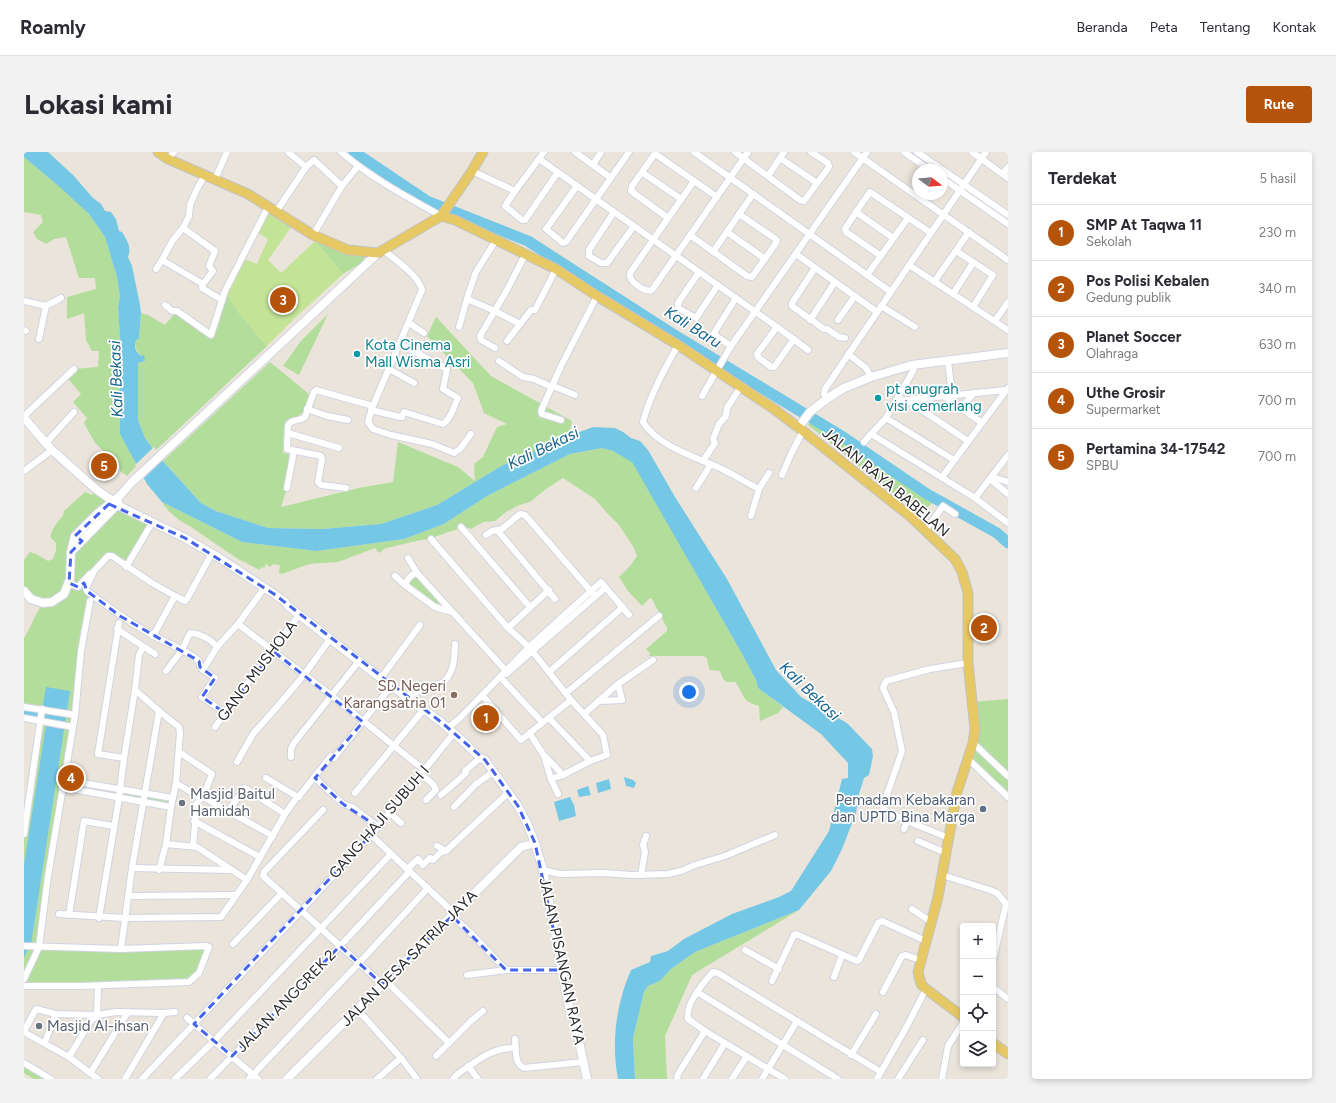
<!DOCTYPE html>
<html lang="id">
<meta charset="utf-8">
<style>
:root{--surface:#fff;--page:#f2f2f3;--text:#2b2b33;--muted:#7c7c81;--line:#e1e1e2;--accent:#b45309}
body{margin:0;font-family:Figtree,sans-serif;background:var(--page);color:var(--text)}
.controls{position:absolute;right:12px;bottom:12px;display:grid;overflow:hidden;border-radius:4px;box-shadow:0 2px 6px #0003}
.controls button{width:36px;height:36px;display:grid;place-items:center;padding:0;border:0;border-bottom:1px solid var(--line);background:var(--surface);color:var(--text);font:20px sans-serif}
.compass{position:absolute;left:888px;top:12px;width:36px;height:36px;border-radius:50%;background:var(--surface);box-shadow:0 2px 6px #0003;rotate:106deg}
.you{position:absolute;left:665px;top:540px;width:14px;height:14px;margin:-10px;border:3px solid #fff;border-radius:50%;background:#1a73e8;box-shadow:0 0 0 6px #1a73e833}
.badge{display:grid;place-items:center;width:26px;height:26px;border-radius:50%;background:var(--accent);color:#fff;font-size:13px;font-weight:700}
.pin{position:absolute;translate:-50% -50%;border:2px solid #fff;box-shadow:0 1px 4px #0006}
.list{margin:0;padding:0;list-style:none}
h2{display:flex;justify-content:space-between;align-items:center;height:52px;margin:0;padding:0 16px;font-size:17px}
h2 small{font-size:13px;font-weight:400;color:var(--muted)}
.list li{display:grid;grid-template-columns:26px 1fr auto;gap:12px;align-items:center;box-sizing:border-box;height:56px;padding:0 16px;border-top:1px solid var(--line)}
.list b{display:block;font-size:15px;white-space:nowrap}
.list p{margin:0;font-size:13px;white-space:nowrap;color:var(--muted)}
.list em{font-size:13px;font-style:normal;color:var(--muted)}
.icon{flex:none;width:22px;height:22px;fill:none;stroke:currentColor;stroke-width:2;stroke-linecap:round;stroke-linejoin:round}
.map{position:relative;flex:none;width:984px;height:927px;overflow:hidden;border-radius:4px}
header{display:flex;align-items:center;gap:24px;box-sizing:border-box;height:56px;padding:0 20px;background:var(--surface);border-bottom:1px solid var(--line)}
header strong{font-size:19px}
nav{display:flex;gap:22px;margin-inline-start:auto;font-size:14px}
.intro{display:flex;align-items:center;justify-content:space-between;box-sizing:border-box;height:96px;padding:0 24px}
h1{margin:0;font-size:28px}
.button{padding:10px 18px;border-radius:4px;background:var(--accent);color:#fff;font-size:14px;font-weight:700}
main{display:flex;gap:24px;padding:0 24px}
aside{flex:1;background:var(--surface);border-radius:4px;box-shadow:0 2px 6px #0003}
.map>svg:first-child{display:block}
.green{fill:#b2dd9b}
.pitch{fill:#c3e497}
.water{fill:#75c7e6}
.pier{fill:#eae4db}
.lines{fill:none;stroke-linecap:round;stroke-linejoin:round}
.river{stroke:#75c7e6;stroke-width:11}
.street-casing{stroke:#d1d4e1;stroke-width:8}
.secondary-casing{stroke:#d1d4e1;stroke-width:10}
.primary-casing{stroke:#c3c3c3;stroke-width:11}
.street{stroke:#fff;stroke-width:6}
.secondary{stroke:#fff;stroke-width:8}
.primary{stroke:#e6c864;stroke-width:9}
.marked{fill:none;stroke:#4564ed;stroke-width:3;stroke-dasharray:8 5;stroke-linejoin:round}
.culture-dot{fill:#0f9aa8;stroke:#fff;stroke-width:1.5}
.education-dot{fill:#8d6e63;stroke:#fff;stroke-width:1.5}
.worship-dot{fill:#6b7280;stroke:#fff;stroke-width:1.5}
.service-dot{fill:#5c6f8a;stroke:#fff;stroke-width:1.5}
.labels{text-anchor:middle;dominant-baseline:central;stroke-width:3.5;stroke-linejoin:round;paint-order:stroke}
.culture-label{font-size:15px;fill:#0d838f;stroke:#fff;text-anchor:start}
.street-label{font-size:15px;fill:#292929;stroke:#fff}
.education-label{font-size:15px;fill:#785e54;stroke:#fff;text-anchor:end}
.worship-label{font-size:15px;fill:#5b616d;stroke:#fff;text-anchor:start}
.service-label{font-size:15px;fill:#4e5e75;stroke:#fff;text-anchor:end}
.water-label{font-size:16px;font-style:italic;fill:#16658f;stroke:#fff}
</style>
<header>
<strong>Roamly</strong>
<nav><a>Beranda</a><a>Peta</a><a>Tentang</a><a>Kontak</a></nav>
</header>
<div class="intro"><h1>Lokasi kami</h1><a class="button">Rute</a></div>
<main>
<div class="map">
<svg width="984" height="927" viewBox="0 0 984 927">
<rect width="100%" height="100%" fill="#eae4db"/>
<!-- green -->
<g class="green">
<path d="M0,5L40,38L65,62L81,85L93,125L96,145L94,156L98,213L96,233V282L113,313L103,324L96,319V316L95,313L71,291L60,271L63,266L49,250L57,242L42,224L50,217L74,215L75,199H68L62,188L60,161L43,167V145L72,137L71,126H55L42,85L30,87L22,92L13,87L9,80L19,70L17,63L0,60Z"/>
<path d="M290,86L341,103L339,110L319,122L291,89Z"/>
<path d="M202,141L215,161L243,194L131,299L121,286L114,268V211L121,209C115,201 110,198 112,188L115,187L117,161L124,163L141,173L151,161L177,181L188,184Z"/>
<path d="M304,162L275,223L259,214L277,189Z"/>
<path d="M412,165L467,224L548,269L545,284L542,289L515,297L479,313L413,353L357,372L298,377L244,376L192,359L177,351L139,309L246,210L285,242C280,260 281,263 262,269L260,275L259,301L269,303L263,336L257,355L335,336L369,330L374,290L434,315L451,329L450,312L459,305L473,275L483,272L460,261L449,231L403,184Z"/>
<path d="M787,269L909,350L896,363L784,273Z"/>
<path d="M578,296L589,299L608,309L717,500L732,528L734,536L759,555L754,561L736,569L735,554C715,548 722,543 711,530H703L699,527L696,519L686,518L684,512L683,506L679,504H625L626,501L622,497L643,479V476L628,447L626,446L618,454L604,439L595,425L606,414L613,404L610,396L595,373L582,360L571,347L539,326L522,337L506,350L495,353L482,360L471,369L459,370L447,377C437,372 410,388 397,388L362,396L355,401L351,396L314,410L285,412L258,422L255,421L256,413L249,412L246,415L242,412L240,416L237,415L236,418L214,407L164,373C156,370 142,358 138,350L218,390L293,399L380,387L420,372L463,344L546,302Z"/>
<path d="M61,340L68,343L69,341L76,344L85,352V362L99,356L128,371L102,415L88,404L70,419L62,436L70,444L60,497L40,627L149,646L147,655L38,635L15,795H184L175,821L165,830L0,834V682L17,569L0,566V486C7,475 11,462 19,451L0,442V408L6,400L12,402L24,409L29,407L32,398V391C31,390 28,387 27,386C25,380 35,368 39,364L40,359Z"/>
<path d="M390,421L430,461C410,455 393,447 382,429Z"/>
<path d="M984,547V645L944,607L949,550Z"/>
<path d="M775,758L668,823L641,884L643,927H611L609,886L620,840L624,834L636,829L647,817L671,800Z"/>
<path d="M0,911L27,927H10L0,921Z"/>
</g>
<!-- pitch -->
<path class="pitch" d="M245,59L268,74L244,108L257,121L291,89L319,122L273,164L243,194L215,161L202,141L220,107L233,112L244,87L234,81Z"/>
<!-- water -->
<g class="water">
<path d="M0,0H24L49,23L69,46L77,52L81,59L87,60L92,67L95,79L98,80C103,88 108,96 104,105L108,114L116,153L117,161L115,187L112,188C110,195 111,199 117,204L120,203L121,209L114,211V268L121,286L136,306L177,351L192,359L244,376L298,377L357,372L413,353L479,313L515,297L542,290L545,284L569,275L591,276L599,280L607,286L616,289L624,298L651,345L703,427L752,518L777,545L823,571L848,597L849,604L845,623L840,626L835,642L832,661L818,697L807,719L775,758L671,800L647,817L636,829L624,834L620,840L609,886L611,927H594C587,891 592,852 607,818L626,810L627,804L644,799L660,787L708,762L755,745L767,739L805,679L818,627L824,626V611L797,582L734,536L732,528L717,500L608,310L589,299L578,296L546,302L463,344L420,372L380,387L293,399L218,390L138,350L123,332L96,282V233L98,214L94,156L96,145L93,125L81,85L65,62L38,37L0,5Z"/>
<path d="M22,535L46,539L7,792L0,805V713L23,567L0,564V556L18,557Z"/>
<path d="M600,625L609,628L612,631L610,636L602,634Z"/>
<path d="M585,627L587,637L574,641L572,631Z"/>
<path d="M564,634L567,643L555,645L553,638Z"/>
<path d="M546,645L550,653L552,664L535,669L530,650Z"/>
</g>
<!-- pier -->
<path class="pier" d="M130,295L140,307L119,327L111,313Z"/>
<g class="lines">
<!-- river -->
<path class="river" d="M330,0L403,49L504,89L647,181L819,285L903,342L973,381L984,391"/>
<defs>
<g id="street">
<path d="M264,0L282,15"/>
<path d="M317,0C347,26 383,45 417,64"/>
<path d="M520,0L491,39L481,54L498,68H501L534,20"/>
<path d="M551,0L587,26"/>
<path d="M670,0L867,140"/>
<path d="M711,0L776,48L780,49L805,15L804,11L787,0"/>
<path d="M830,0L984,108"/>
<path d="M880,0L906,18"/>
<path d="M893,0L984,63"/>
<path d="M948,0L984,26"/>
<path d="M756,6L793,31"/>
<path d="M144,7L150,0"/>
<path d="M515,7L753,175L784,198"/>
<path d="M569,13L577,0"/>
<path d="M448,19L491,39"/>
<path d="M619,21L657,47"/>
<path d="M979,22L984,15"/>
<path d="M744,24L760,0"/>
<path d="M918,26L984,72"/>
<path d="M191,27L203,0"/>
<path d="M670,29L606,121C604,129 621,141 628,138L724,0"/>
<path d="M553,34L522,77L539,91L542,90L605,0"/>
<path d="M252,60L282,15L290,8L318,34"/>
<path d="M590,60L565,98V104L577,111H583L610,74"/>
<path d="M832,60L869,86"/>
<path d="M644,66L607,39L608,34L630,3H633L693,45"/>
<path d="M159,76L191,99L185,114L189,119L179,132L178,136L198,148"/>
<path d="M703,80L741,107"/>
<path d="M289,83L318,34L334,14"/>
<path d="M666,83L723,124L728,125L752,91L753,88L715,62"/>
<path d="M932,99L969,123L949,155"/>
<path d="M689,100L729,42"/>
<path d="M772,102L853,160"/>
<path d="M857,104L822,80L821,77L832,60L846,40L907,81"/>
<path d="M138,108L179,132"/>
<path d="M885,113L984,178"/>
<path d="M791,116L768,151V154L800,177H803L815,185L821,186"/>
<path d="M132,117L138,108L149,88L159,76L165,64L166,53L173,37L181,23"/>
<path d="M675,120L654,151V156L672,166L694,133"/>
<path d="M843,123L884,66"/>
<path d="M910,130L945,80"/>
<path d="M929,142L949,111"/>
<path d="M443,147L471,159L496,172"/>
<path d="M0,149L22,154L37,146"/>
<path d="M141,153L148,159H153L187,183L201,139L244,55"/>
<path d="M857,154L891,175"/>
<path d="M786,168L811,130"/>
<path d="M814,168L831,144"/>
<path d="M971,169L984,150"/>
<path d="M385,171L400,181"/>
<path d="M435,175L445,140L452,120L472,88"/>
<path d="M753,175L733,202L734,205L747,215H750L770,187"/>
<path d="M0,178L2,179"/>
<path d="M15,187L22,154"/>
<path d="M483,189L507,158H511L532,117"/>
<path d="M654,193C640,218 626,243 619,270C634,295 675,306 700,318C712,324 723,331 735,337"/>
<path d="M707,194L692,184L690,181L712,146"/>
<path d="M471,196L457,188L456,184L483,138L501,103"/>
<path d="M824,202L842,216L847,225"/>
<path d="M475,209L499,225L510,227L528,235"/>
<path d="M924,209L928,243"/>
<path d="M890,213L889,219L862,266L847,282L951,346L984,371"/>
<path d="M365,217L390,231"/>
<path d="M529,234L551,243"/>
<path d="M678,244L707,194L843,0"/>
<path d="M920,244L958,271"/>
<path d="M804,246L800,242L801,237L962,0"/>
<path d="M883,248L944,289"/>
<path d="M872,249L982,238"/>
<path d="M348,256L344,270L349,277L367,283L408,292L430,301L436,297L447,282"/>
<path d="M937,256L950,241"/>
<path d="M283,257L303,264L324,268"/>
<path d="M347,258L376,265H378L380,260L383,261L419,272C427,267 430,254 434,246L419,237L423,217L376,192"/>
<path d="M0,264L50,217"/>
<path d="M862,266L930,308"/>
<path d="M537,268L518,262L517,259L537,214L573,144"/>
<path d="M264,281L315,296"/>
<path d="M840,290L847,282"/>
<path d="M22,291L50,260"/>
<path d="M679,309L691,291L689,287L695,272L702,264L703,256L716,236"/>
<path d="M0,319L28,298"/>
<path d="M758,323L767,302L779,279"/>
<path d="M918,325L984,236"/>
<path d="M968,325L984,330"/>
<path d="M966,327L984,342"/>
<path d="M263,336L270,299"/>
<path d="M322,336L297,333L294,330L298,307L297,304L263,297L264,273C268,266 276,270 281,265L290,240L292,238L349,254L398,138C395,124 371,107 359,98"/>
<path d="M672,336L687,312"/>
<path d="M951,346L984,303"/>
<path d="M727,364L735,337L745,321"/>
<path d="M437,375L506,455"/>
<path d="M474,379L531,447"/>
<path d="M901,379L919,354L931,362"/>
<path d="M462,383L468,379L478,377L496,362L501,363L571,444"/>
<path d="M407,387L484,476L505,495L547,548L579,583L583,603L566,609L539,623L527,627"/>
<path d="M384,406L393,421L484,521"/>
<path d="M102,415L128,371"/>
<path d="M393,421C387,422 383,428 381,433L411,455L428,460"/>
<path d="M371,424L381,433"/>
<path d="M45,431L54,435L66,422"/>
<path d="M95,471L74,602L100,606"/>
<path d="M214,472L307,543L400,618"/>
<path d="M484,476L525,438"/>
<path d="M93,477L131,502"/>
<path d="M129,484L151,444"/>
<path d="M179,518L176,514L175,509C163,498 145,492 130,484C106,471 84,455 63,439L62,436L70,419L84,404H88L128,431L151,444L161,449L163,447L188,401"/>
<path d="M142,519L158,498L166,481C175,481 188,488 193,495"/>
<path d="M525,520L599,455"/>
<path d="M482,522L581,436"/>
<path d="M476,525L518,570"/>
<path d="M357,526L396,473"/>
<path d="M111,538L135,559L155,575L156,581L152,631L147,655L142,692L135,718"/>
<path d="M542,541L635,464"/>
<path d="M458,543L497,588L547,548"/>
<path d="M383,544L420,530C431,518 430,507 431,492"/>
<path d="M575,549L598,548L594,532"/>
<path d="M0,555L51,563"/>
<path d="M201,561L178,545L191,526L179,518L193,495L214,472L241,435"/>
<path d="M560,562L594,532L629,508"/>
<path d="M0,566L49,575"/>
<path d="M525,566L566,609"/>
<path d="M191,575L217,539L249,499L265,476L275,463"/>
<path d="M424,576L437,565L505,495L576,431L577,430L605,463"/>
<path d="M506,582L519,602L539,623"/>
<path d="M949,591L984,624"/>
<path d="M155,600L188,622L179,645"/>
<path d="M520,604L527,627L534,642"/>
<path d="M267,605V597L270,591L335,509"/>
<path d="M944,607L984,645"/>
<path d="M213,610L229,582L252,556L280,523L306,487"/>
<path d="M397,622L409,632L412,638L402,648"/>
<path d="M242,626L272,644L275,645L276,643L307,604L310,606L368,533"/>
<path d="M291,626L319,652L328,655L354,675"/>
<path d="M40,628L149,646"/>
<path d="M152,631L175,645H179L249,684"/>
<path d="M38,635L147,655"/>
<path d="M331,641L400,557"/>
<path d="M417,643L439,624L442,621L441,619L456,606"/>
<path d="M430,655L452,632L469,620"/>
<path d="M299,658L240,720L239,724L358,832"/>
<path d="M204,659L221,636L261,662"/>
<path d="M366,661L377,671"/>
<path d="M170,669L236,705"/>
<path d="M880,677L883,669"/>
<path d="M0,682L18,557"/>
<path d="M346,682L430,761"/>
<path d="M925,686L883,669L860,658L859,654L878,599L870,560L859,536L862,529L906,517L944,511"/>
<path d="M894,689L922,701"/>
<path d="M142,692L173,695L223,728"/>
<path d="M169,694L173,651L179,645"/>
<path d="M413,694L422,699"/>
<path d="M108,716L208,718"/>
<path d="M383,717L394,707L399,713L406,706L409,708L417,700L422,699L484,641"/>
<path d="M519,718L536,722L579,721L608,723L644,722L657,719L671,713L701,704L751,683"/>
<path d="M617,723L621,700L619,693L622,684"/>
<path d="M918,723L966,738L973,741L984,754"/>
<path d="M105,744L212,743"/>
<path d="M888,757L907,770"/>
<path d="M35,762L101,766L197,765L223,728L261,662L271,648"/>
<path d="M45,763L60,669L89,674"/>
<path d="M428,764L448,782L482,818"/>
<path d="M75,766L95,646L100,606L111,538L115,503L119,495"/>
<path d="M209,792L258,741"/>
<path d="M0,794L97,797L181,794L185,795L175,821L165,830L56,834H0"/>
<path d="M97,797L108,716L135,559"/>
<path d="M721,798L755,817"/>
<path d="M969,808L982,752"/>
<path d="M443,823L482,818H538"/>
<path d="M810,825L818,803"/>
<path d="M0,827L15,795L24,724L51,563L57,499L66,449"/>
<path d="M362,829L425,891"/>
<path d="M748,829L770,783L772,782L833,809L835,808L854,771L858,769L902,789"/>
<path d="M74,834L73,863L66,870L45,905L74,927"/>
<path d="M969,835L984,847"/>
<path d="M673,840L814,927"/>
<path d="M859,840L878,804L882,803L896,808"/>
<path d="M333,857L377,906L393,927"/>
<path d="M163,866L234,927"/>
<path d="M0,879L12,857L32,862L73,863L92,860L140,861L151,860"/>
<path d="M0,880L45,905"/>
<path d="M491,887C492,896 490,912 500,916L559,910"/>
<path d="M21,890L32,862"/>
<path d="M827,903L852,862"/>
<path d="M412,904L447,869L459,859"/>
<path d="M0,911L27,927"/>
<path d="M444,914L454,927"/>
<path d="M67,920L104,860"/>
<path d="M101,927L140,861"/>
<path d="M118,927L277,759L354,675L430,581"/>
<path d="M151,927L190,889L367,702"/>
<path d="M186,927L316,794L386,719"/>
<path d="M225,927L335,811L404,736"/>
<path d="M353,927L377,906"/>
<path d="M429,927C433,922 439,918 444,915C459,904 473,895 492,896"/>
<path d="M653,927L654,922L681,879"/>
<path d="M679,927L701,891"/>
<path d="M708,927L723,904"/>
<path d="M738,927L773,869"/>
<path d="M761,927L681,879L664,867C661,852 679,831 689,820L694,821L857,920"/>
<path d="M853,927L883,874L902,837"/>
<path d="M874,927L899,888"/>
<path d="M918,927L924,894L939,871"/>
</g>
<g id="secondary">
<path d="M0,266L28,298L73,338L99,356L161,386L197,407L250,442L260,449L264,454L354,524L417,570L441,591L456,606L461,608L494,654L503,671L511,691L519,718L546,860L550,866L563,927"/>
<path d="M774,276L786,260L804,246L820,236L847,225L888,213L984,201"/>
<path d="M47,400L91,355L94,351V346L107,331L354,101"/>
<path d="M0,439L7,447L19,451L28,450L40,442L46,427L47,400L51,384L73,362L93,346"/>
<path d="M263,927L497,695L511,691"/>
</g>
<g id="primary">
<path d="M134,0L144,7L224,42L289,83L324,98L354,101L417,64L448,19L459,0"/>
<path d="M417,64L431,68L532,117L573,144L654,193L750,257L779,279L887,365L931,407L938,420L944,441V511L951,577L949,591L933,640L914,745L894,820L897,832L902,837L939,865"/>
<path d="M969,891L984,902"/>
</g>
</defs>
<!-- street casing -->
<use href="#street" class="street-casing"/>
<!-- secondary casing -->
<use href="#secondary" class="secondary-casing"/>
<!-- primary casing -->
<use href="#primary" class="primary-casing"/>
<!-- street -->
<use href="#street" class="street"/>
<!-- secondary -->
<use href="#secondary" class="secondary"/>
<!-- primary -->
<use href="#primary" class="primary"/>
</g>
<!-- marked area -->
<path class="marked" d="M85,352L161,386L250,442L417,570L461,608L494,654L511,691L538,818H482L428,764L358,832L316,794L208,904L170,872L354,675L319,652L291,626L339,570L249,499L201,561L178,545L191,526L176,515L175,509L96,464L63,439L60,431L54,435L45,431L47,400L58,389L51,384Z"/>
<!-- markers -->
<g class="culture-dot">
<circle cx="333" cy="202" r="4"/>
<circle cx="854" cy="246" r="4"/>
</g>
<circle class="education-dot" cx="430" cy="543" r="4"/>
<g class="worship-dot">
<circle cx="158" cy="651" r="4"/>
<circle cx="15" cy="874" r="4"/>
</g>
<circle class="service-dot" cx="959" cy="657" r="4"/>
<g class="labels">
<!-- culture labels -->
<g class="culture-label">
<text x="341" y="193">Kota Cinema<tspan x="341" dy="17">Mall Wisma Asri</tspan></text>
<text x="862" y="237">pt anugrah<tspan x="862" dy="17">visi cemerlang</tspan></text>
</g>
<!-- street labels -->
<g class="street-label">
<text transform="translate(862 330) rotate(40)">JALAN RAYA BABELAN</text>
<text transform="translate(233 519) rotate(-53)">GANG MUSHOLA</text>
<text transform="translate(355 670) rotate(-49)">GANG HAJI SUBUH I</text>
<text transform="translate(385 806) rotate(-45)">JALAN DESA SATRIA JAYA</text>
<text transform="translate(538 809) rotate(78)">JALAN PISANGAN RAYA</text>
<text transform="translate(262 849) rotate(-46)">JALAN ANGGREK 2</text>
</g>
<!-- education labels -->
<g class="education-label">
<text x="422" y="534">SD Negeri<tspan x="422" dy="17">Karangsatria 01</tspan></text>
</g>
<!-- worship labels -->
<g class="worship-label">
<text x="166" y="642">Masjid Baitul<tspan x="166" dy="17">Hamidah</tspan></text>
<text x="23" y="874">Masjid Al-ihsan</text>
</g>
<!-- service labels -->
<g class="service-label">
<text x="951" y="648">Pemadam Kebakaran<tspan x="951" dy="17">dan UPTD Bina Marga</tspan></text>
</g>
<!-- water labels -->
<g class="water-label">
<text transform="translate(669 175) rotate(32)">Kali Baru</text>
<text transform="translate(92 227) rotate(-92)">Kali Bekasi</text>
<text transform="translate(519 296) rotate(-26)">Kali Bekasi</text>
<text transform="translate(786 539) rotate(44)">Kali Bekasi</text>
</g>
</g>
</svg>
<div class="controls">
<button>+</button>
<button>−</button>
<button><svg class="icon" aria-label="locate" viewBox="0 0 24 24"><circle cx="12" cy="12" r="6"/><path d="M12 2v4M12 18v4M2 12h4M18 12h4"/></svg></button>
<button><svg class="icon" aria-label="layers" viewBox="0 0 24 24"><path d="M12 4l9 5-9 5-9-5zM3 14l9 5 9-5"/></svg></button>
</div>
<svg class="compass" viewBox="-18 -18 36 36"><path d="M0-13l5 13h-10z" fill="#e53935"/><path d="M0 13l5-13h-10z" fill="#7c7c81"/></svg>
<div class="you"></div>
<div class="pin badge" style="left:462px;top:566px">1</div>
<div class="pin badge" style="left:960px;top:476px">2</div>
<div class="pin badge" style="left:259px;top:148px">3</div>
<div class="pin badge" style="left:47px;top:626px">4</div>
<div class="pin badge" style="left:80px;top:314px">5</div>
</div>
<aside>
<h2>Terdekat<small>5 hasil</small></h2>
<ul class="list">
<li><span class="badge">1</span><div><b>SMP At Taqwa 11</b><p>Sekolah</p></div><em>230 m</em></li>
<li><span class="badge">2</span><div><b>Pos Polisi Kebalen</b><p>Gedung publik</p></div><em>340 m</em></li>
<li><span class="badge">3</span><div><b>Planet Soccer</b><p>Olahraga</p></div><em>630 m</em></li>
<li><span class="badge">4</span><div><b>Uthe Grosir</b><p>Supermarket</p></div><em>700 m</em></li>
<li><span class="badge">5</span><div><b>Pertamina 34-17542</b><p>SPBU</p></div><em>700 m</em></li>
</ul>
</aside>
</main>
